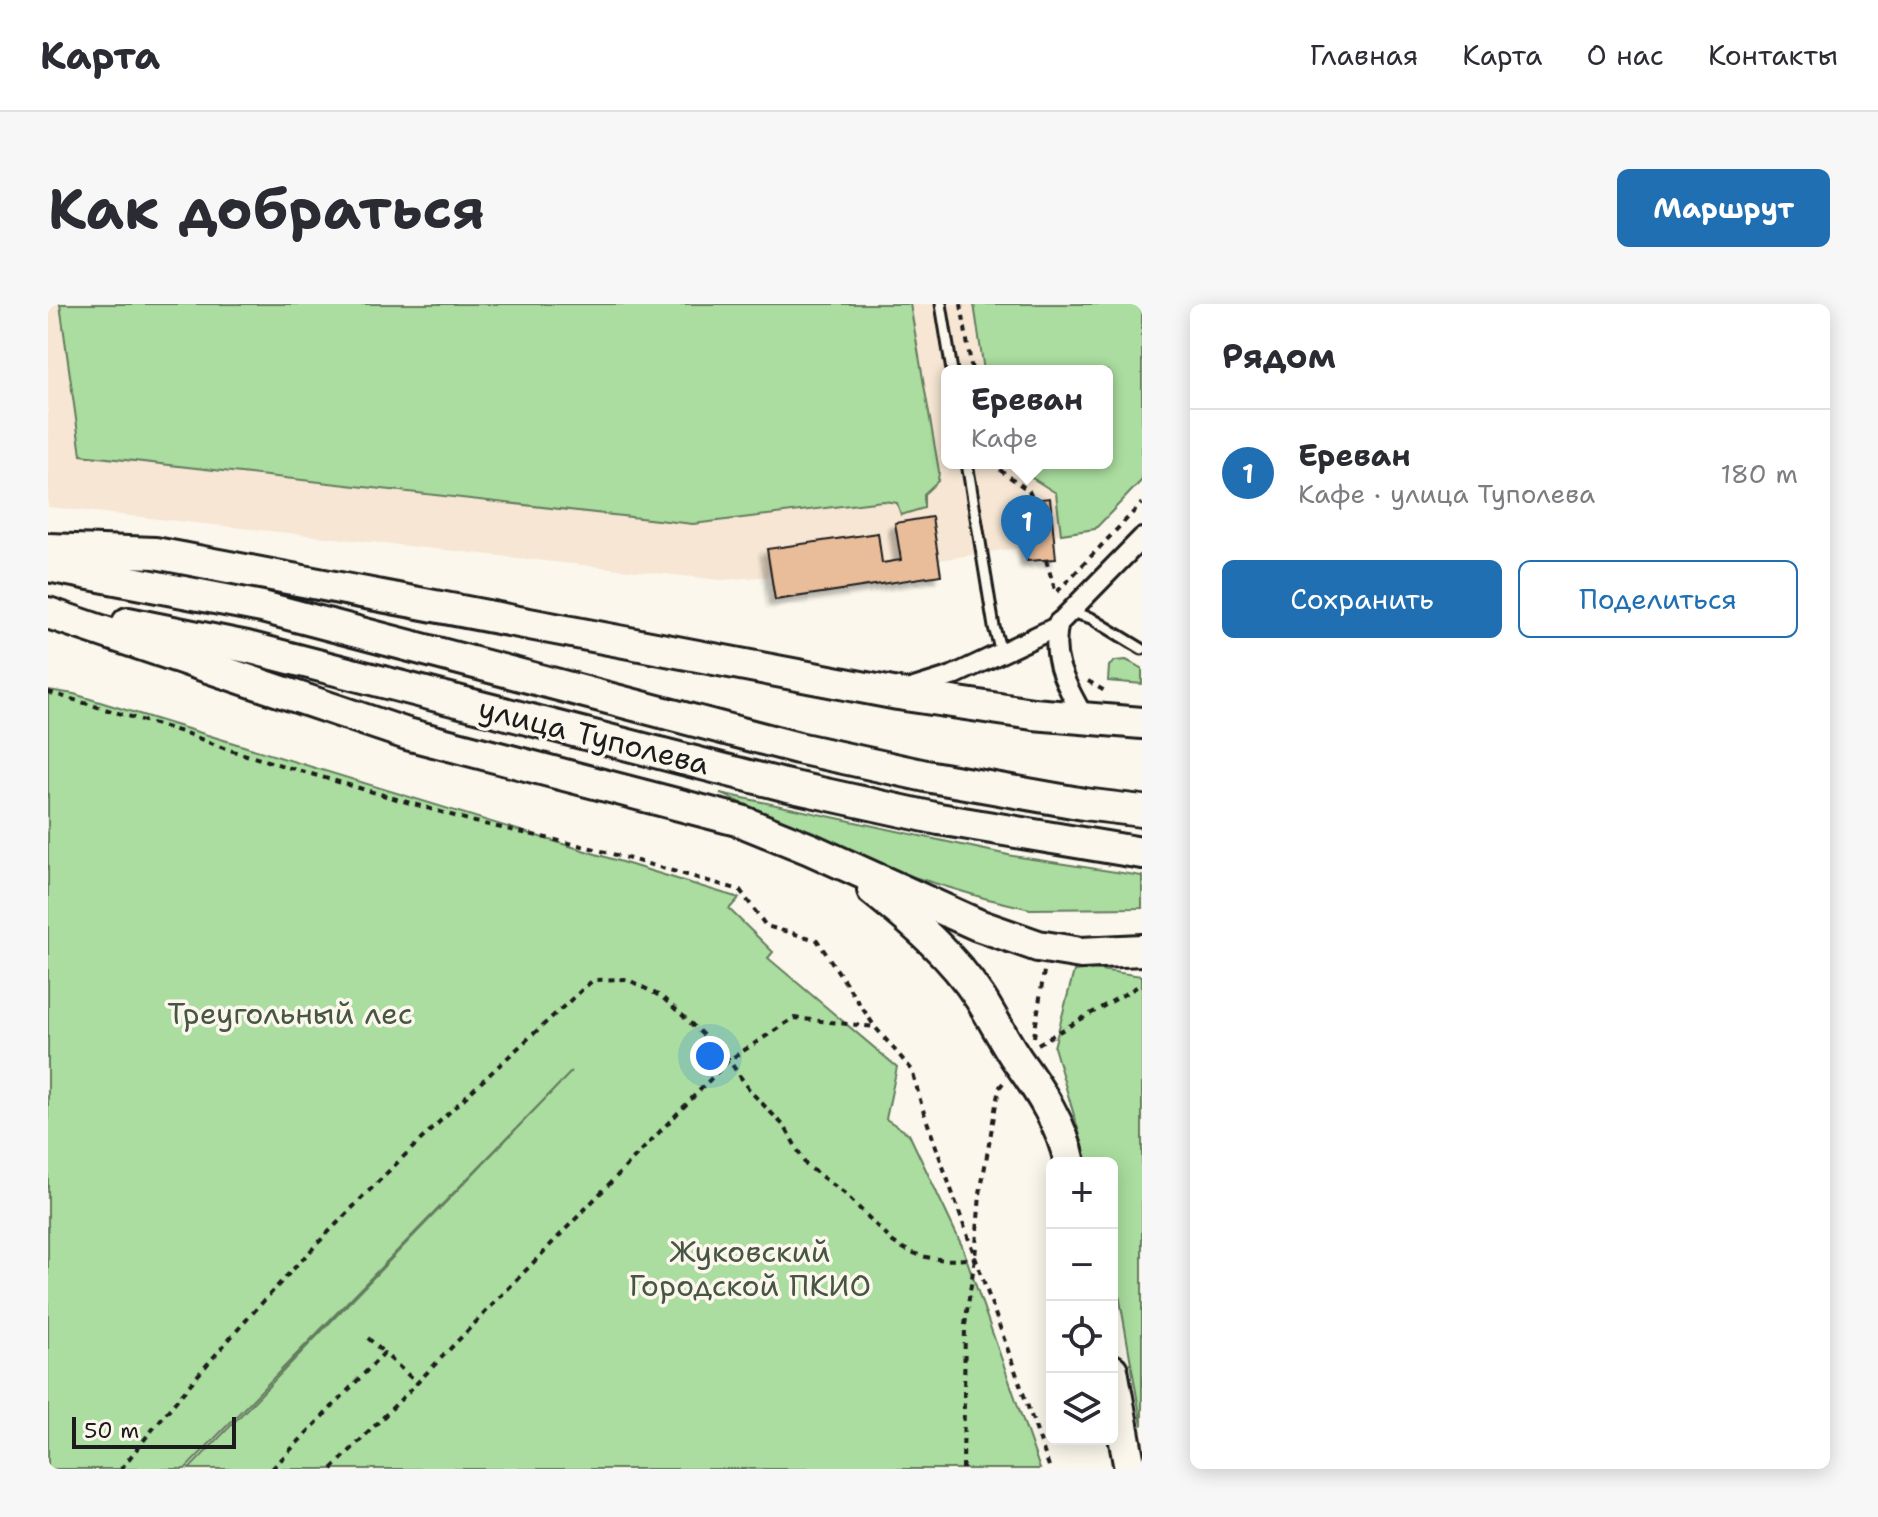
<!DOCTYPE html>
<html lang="ru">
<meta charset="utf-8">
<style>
:root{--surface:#fff;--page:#f7f7f7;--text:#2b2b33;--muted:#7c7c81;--line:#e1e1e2;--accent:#1f6fb2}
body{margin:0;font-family:"Shantell Sans",sans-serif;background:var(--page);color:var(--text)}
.controls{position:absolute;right:24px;bottom:24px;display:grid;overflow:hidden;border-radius:12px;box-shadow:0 4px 20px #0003}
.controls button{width:72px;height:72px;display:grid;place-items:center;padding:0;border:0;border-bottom:2px solid var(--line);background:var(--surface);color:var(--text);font:40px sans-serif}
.scale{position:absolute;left:24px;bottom:20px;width:164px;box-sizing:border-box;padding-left:8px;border:4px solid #1c1c1c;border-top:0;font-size:22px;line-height:28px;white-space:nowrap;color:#1c1c1c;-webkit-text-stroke:6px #fbf7ec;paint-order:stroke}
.you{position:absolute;left:662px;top:752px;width:28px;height:28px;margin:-20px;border:6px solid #fff;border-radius:50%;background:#1a73e8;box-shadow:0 0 0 12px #1a73e833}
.badge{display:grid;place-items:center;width:52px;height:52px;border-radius:50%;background:var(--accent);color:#fff;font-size:26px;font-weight:700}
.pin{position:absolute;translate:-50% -66px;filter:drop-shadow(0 2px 4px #0008)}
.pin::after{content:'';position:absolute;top:42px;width:28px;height:24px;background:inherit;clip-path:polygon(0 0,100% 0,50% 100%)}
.popup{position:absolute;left:893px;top:61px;width:172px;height:104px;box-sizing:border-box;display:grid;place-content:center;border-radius:12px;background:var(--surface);filter:drop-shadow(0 2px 6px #0005);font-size:26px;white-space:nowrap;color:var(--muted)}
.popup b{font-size:30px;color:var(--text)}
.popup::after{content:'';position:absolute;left:50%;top:100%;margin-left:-16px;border:16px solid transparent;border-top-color:var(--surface)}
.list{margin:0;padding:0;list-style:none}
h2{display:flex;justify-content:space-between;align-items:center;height:104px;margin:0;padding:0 32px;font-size:34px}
h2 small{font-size:26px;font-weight:400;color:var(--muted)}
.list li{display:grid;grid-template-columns:52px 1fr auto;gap:24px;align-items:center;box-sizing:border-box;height:128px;padding:0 32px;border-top:2px solid var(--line)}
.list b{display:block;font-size:30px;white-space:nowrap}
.list p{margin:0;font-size:26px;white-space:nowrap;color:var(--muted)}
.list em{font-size:26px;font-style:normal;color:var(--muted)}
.actions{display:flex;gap:16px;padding:24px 32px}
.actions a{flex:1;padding:18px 0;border:2px solid var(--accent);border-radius:12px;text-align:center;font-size:28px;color:var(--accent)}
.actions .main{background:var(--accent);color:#fff}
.icon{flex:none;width:44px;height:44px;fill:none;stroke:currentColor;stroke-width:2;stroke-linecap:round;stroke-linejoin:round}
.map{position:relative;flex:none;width:1094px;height:1165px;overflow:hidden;border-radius:12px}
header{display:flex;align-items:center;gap:48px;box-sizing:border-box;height:112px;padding:0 40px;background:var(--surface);border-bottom:2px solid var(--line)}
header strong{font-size:38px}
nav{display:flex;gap:44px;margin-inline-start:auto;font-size:28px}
.intro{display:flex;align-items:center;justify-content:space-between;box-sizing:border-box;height:192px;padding:0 48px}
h1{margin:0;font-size:56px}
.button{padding:20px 36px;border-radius:12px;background:var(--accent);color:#fff;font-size:28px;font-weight:700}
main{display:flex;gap:48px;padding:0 48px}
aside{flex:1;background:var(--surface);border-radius:12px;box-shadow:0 4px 20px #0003}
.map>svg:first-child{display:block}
.built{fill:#f6e6d3;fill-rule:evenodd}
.green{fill:#aadd9f;stroke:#637c5e;stroke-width:2}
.building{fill:#eabd9a;stroke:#1c1c1c;stroke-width:2;filter:url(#shadow)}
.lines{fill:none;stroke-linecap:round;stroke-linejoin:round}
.lane-casing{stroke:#1c1c1c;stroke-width:15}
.street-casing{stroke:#1c1c1c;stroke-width:24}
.primary-casing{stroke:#1c1c1c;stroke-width:36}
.path{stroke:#1c1c1c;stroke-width:4;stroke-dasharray:6 6;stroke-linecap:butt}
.lane{stroke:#fbf7ec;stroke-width:9}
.street{stroke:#fbf7ec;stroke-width:18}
.primary{stroke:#fbf7ec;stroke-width:30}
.labels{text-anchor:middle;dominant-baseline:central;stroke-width:7;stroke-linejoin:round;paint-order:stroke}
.street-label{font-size:30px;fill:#1c1c1c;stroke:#fbf7ec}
.park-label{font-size:30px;fill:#475643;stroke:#fbf7ec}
</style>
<header>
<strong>Карта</strong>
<nav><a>Главная</a><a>Карта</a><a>О нас</a><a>Контакты</a></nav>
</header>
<div class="intro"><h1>Как добраться</h1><a class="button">Маршрут</a></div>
<main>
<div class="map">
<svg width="1094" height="1165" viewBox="0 0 1094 1165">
<defs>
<filter id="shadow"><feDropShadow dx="-6" dy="6" stdDeviation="2" flood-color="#0004"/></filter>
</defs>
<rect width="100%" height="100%" fill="#fbf7ec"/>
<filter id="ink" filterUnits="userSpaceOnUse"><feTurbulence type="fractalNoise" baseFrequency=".0125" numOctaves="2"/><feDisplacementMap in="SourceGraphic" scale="16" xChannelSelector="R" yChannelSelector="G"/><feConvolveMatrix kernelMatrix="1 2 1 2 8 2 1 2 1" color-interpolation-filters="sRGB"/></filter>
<g filter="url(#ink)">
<!-- built -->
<path class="built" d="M0,0H1094V176L1047,225L1006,231L1008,255L979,257L977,243L934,249L892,256L893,271L727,296L723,272L673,276L0,203ZM899,67H1059V159H899Z"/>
<!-- green -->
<g class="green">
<path d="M12,0H862L891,167L890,177L876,190V204L853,211L849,199L835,197L645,220L33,151Z"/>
<path d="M926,0H1094V176L1047,225L1013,230L1008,189L960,159H1059V67H936Z"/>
<path d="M1078,356L1094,364V380L1060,377L1061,362L1067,357Z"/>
<path d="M0,386L26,390L691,594L681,605L725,648L720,654L849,763L838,815L861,830L914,942L992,1165H141L524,767L137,1165H0Z"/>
<path d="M672,489L965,552L1094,572V604L982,605L936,594L866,573L797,546Z"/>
<path d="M1045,665L1094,672V1122L1064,950V859H1040L1006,743L1026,667Z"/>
</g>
<!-- building -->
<g class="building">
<path d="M1002,194L1008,255L979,257L974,197Z"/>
<path d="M884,213L893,271L727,296L719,245L830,229L834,259L853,256L847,219Z"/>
</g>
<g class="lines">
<defs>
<g id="lane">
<path d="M893,0L904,67"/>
<path d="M919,159L946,323L953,348"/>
<path d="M1022,308L1043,314L1094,345"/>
</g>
<g id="street">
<path d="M1011,318C1001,358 1020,382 1037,416"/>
<path d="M856,387L904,372L1006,324L1094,234"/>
</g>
<g id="primary">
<path d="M0,245L107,249L850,390L985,410L1094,419"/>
<path d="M0,262L214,303L750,444L878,472L1036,500L1094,507"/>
<path d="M0,309L359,430L693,517L762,545L930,621L990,642L1033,649L1094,646"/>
<path d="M80,319L199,343L736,481L891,515L1094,549"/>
<path d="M825,586C865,618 904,651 932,694C945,714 956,737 970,757C992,787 1014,821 1022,859"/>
<path d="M1064,1066L1082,1165"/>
</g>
</defs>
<!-- lane casing -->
<use href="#lane" class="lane-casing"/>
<!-- street casing -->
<use href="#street" class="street-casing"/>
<!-- primary casing -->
<use href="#primary" class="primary-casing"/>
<!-- path -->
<g class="path">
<path d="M913,0L924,67"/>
<path d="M942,159L981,187L985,196"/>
<path d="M998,256L1008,289L1094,199"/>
<path d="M1040,377L1060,389"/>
<path d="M0,388L140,430L178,445L427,518L543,544L692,586L718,622L769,636L827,723L864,766L874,803L1002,1165"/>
<path d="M986,733L996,667"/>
<path d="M990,740L1094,680"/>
<path d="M320,1034L336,1049"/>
<path d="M73,1165C213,986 376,827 545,676L579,675L614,693L633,710L681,756L702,787L737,823L758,861L796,889L845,938C871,956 897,958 927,954"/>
<path d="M224,1165L336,1049L369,1079L681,756L746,714L827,723"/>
<path d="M284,1165L369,1079"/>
<path d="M915,1165L917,1021L927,954L932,890L951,784L955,779"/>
</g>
<!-- lane -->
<use href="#lane" class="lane"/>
<!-- street -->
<use href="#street" class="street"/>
<!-- primary -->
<use href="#primary" class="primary"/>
</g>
</g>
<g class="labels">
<!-- street labels -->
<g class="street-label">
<text transform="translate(546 432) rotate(14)">улица Туполева</text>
</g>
<!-- park labels -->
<g class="park-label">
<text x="242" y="709">Треугольный лес</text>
<text x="702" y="947">Жуковский<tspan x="702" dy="34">Городской ПКИО</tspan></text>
</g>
</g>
</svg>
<div class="controls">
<button>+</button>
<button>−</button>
<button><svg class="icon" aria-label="locate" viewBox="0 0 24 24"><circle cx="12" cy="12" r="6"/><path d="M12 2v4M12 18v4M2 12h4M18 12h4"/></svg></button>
<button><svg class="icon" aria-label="layers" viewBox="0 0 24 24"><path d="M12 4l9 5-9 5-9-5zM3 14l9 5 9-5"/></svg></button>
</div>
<div class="scale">50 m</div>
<div class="you"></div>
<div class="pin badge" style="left:979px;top:257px">1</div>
<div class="popup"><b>Ереван</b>Кафе</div>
</div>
<aside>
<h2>Рядом<small></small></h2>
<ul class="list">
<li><span class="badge">1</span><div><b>Ереван</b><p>Кафе · улица Туполева</p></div><em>180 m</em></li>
</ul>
<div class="actions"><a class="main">Сохранить</a><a>Поделиться</a></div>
</aside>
</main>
